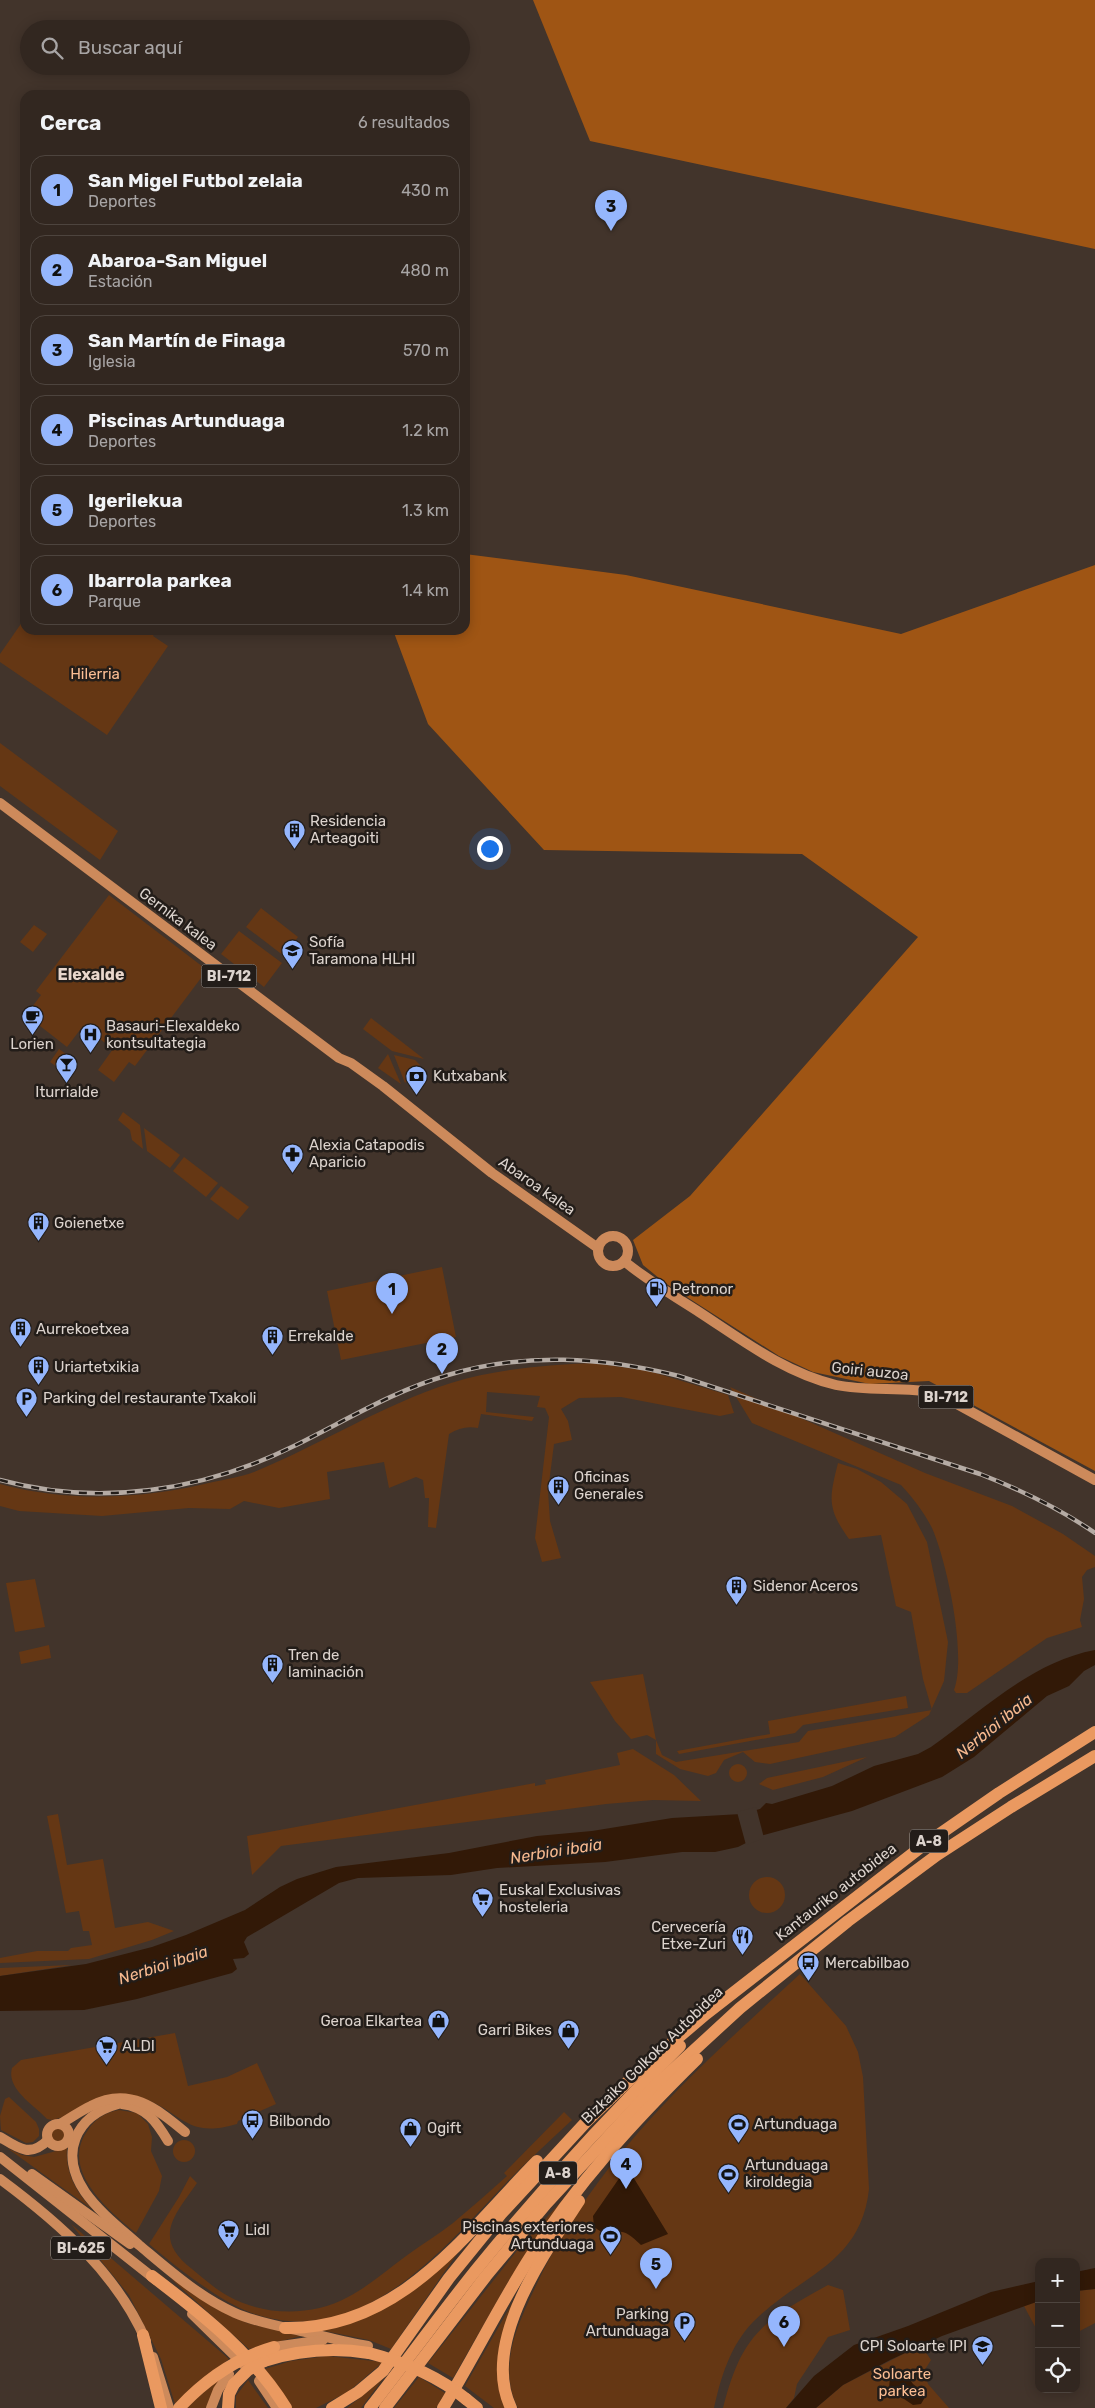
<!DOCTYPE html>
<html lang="es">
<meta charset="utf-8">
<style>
:root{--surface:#322720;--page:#3d332d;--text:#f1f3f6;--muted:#a8a5a5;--line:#4d443e;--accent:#95b6fd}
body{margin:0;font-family:Rubik,sans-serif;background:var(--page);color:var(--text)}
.controls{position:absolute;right:15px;bottom:15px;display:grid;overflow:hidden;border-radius:10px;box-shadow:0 2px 12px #0003}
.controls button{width:45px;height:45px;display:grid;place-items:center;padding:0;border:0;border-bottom:1px solid var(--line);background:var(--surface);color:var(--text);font:25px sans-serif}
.you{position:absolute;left:489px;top:848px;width:18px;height:18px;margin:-12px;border:4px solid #fff;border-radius:50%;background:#1a73e8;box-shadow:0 0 0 8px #1a73e833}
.badge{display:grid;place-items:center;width:32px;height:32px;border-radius:50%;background:var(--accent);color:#111;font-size:16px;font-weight:700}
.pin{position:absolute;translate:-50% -41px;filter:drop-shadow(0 1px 2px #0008)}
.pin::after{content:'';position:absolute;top:26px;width:18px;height:15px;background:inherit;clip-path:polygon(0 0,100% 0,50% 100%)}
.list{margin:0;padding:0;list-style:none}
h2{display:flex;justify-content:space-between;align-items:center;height:65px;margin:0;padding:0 20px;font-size:21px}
h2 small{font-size:16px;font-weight:400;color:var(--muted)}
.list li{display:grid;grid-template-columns:32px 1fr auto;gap:15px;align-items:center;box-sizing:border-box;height:70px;margin:0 10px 10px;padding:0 10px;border:1px solid var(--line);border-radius:15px}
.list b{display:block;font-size:19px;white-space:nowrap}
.list p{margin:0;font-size:16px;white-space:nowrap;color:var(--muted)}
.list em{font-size:16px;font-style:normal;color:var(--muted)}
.icon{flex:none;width:28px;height:28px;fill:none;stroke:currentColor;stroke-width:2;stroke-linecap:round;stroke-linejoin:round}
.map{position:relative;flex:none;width:1095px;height:2408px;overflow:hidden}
.search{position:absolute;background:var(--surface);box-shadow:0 2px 12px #0003;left:20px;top:20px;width:450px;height:55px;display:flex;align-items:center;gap:12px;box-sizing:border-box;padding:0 18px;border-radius:28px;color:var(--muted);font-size:19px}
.panel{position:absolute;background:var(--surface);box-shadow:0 2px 12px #0003;left:20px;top:90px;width:450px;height:545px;border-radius:15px}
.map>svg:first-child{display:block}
.green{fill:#653714}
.forest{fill:#9f5514}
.water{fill:#321907}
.pier{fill:#42342b}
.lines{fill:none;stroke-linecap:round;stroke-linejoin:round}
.primary{stroke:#cd8a5b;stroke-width:10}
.motorway{stroke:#ea9960;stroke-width:12}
.rail-casing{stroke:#b5aba4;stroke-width:4.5}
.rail{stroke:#231d19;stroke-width:2.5;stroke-dasharray:8;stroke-linecap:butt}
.motorway-bridge{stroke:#ea9960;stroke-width:12}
.labels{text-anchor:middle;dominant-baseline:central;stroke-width:5;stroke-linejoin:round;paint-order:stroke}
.shield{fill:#231d19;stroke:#a49c97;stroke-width:1}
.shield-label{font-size:14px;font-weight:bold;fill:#dcd3cd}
.park-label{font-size:15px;fill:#fbbd93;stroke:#231d19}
.poi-label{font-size:15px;fill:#dcd3cd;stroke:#231d19;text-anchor:start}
.street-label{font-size:15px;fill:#dcd3cd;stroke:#231d19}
.neighbourhood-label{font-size:16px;font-weight:bold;fill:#e9d7cc;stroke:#231d19}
.water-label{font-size:16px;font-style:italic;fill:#f7b98f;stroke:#231d19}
</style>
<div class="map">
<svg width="1095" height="2408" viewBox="0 0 1095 2408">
<rect width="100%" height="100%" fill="#42342b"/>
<!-- green -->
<g class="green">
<path d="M25,618V630H157L153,636L168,646L107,735L0,662V654Z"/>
<path d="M0,743L118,831L100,860L0,786Z"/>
<path d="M109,895L207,970L135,1066L129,1062L114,1082L98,1070L113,1049L83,1026L67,1047L26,1015L41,995L36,991Z"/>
<path d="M261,908L298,937L284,956L246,927Z"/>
<path d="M34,925L47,934L33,952L20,942Z"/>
<path d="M239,931L282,963L264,987L221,954Z"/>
<path d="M371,1018L424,1059L392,1051L363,1029Z"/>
<path d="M59,1049L73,1059L64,1072L50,1062Z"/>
<path d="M388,1054L401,1084L378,1068Z"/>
<path d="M394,1055L415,1060L420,1065L405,1083Z"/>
<path d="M123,1112L140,1125L143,1149L132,1140L130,1130L118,1120Z"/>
<path d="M144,1128L180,1155L170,1168L147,1151Z"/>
<path d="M184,1157L218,1183L206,1197L173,1171Z"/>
<path d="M221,1186L249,1207L238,1220L210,1199Z"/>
<path d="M442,1267L456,1337L341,1360L327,1291Z"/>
<path d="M593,1363L649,1371L728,1395L734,1413L720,1416L621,1397L579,1398L561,1409L568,1421L572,1440L554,1444L548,1491L550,1521L561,1558L542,1562L535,1538L549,1417L545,1408L537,1407L540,1396L487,1392L486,1412L534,1417L532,1421L481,1414L478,1428C467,1426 459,1428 449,1434L436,1528L428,1527L429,1498H425L423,1480L416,1477L389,1488L384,1462L327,1472L330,1499L279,1508L244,1501L230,1509L189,1508L102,1516L19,1511L0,1506V1484C70,1503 143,1499 213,1482C227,1479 241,1477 254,1472C320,1445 382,1405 451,1383C497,1369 545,1365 593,1363Z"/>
<path d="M730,1387L925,1473L1012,1506L1063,1534L1095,1556V1567L1087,1570L1082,1577L1084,1599L1080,1620L1082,1627L1047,1638L967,1693H956L954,1690C967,1656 947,1562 932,1528C924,1512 913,1498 901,1485L752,1423Z"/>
<path d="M838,1463L857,1469L881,1482L907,1504L927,1542L948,1642L944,1681L929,1715L895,1737L770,1764L755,1762L743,1752L724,1760L716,1773L708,1776L680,1769L656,1754V1740L647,1735L631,1739L615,1721L590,1682L643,1674L656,1740L662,1755L676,1762L799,1742L808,1731L932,1710L923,1679L911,1612L896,1606L881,1535L849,1539C827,1508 829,1499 838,1463Z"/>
<path d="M35,1579L45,1627L15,1632L6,1583Z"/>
<path d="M49,1645L51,1658L21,1664L19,1652Z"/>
<path d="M906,1696L908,1708L803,1725L795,1733L679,1754L677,1751L770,1734L768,1721Z"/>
<path d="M633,1749L674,1775L701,1801L653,1800L606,1804L281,1846L252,1875L247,1836L535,1783V1786L546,1784L545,1780L620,1765L617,1753Z"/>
<path d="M867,1757L823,1777L773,1790L759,1784L767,1778Z"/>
<circle cx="738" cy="1773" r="9"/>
<path d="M58,1814L67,1865L103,1859L115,1928L148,1922L174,1931L152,1940L89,1959L0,1963V1958L37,1951H68L71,1948L92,1945L89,1931H83L79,1911L66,1913L47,1816Z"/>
<circle cx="767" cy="1895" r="18"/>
<path d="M72,1965L0,1976V1968Z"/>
<path d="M800,1974L846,2026L858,2052L863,2077L869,2189C861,2265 799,2275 753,2322C730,2346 721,2377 714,2408H518C498,2367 516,2328 534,2290C594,2159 696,2070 800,1974Z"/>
<path d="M175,2033L188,2086L227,2077L257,2063L276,2104L238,2121L237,2124C183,2140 182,2109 138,2097L52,2120L47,2119C34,2105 6,2089 12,2068L21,2060Z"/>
<path d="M9,2097L36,2122L39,2129V2136L33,2142L26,2143L1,2130L0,2116L5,2099Z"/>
<path d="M119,2110L137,2113L148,2124L152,2137L151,2151L162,2176L159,2191L136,2233C108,2210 59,2169 88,2130C95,2119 106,2112 119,2110Z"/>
<path d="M564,2112L572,2120C550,2141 527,2161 506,2183C440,2252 359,2353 249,2312C218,2300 175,2266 149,2244L179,2197L190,2176L197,2183C174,2216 152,2238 192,2269C203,2278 215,2289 228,2296C264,2316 311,2317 348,2297C369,2286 387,2270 406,2256C422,2244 438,2235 453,2223C471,2208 489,2192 507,2176L504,2173Z"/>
<circle cx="58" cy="2135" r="8"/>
<circle cx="184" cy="2151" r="11"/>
<path d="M7,2148L22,2155L34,2157L67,2148C65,2172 76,2192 92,2209Z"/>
<path d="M605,2152L550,2222L508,2282L453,2378L428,2363L516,2252Z"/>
<path d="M71,2224L229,2359L175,2404L161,2359L129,2295Z"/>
<path d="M461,2248L391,2349L369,2340L320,2330L381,2310L411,2292Z"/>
<path d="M542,2251L507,2329L508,2408H494L465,2386Z"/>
<path d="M170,2278L216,2308L247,2323L301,2336L249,2349Z"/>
<path d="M828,2285L843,2290L850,2330L828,2337L797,2384L794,2398L786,2408H723C742,2333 763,2321 828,2285Z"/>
<path d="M1095,2289V2323L1076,2333V2291Z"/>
<path d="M1039,2301V2334L1024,2306Z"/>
<path d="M921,2345L931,2360L924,2371L928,2384L949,2408H816L843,2385Z"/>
<path d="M327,2356L383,2362L348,2392L316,2408H292L265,2369L291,2361Z"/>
<path d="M419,2377L445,2393L436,2408H394Z"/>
<path d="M220,2378L206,2408H186Z"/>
<path d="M383,2379L361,2408H347Z"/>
<path d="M248,2380L268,2408H236V2396Z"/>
</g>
<!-- forest -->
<g class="forest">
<path d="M533,0H1095V249L590,141Z"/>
<path d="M465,554L626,575L901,634L1095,565V1471L929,1381L870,1384L813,1372L779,1356L665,1283L643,1265L633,1240L690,1196L918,937L802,854L544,850L428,724L393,630H465Z"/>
</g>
<!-- water -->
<g class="water">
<path d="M1095,1650V1665L1084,1671L1069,1686L1047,1696L974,1757L942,1777L852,1811L760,1836L738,1847L715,1852H682L605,1862L497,1868L451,1875L358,1878L339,1883L247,1937L244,1942L249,1954L244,1958L233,1959L237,1969L232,1973L137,1999L84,2010L0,2011V1976L86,1964L152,1947L186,1935L245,1910L280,1887L297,1879L336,1867L449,1853L537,1836L592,1831L672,1818L741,1814L760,1809L766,1803L772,1804L832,1786L874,1766L918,1754L931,1747C982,1711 1031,1662 1095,1650Z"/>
<path d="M627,2167L668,2234L641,2245C625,2230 624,2230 603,2233L594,2227L593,2216Z"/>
<path d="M1095,2268V2289L1076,2291V2272Z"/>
<path d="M1039,2281V2301L942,2336L890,2360L843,2385L816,2408H786L814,2376L854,2345L908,2326L991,2292Z"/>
<path d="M898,2372L906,2374L913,2384L924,2393V2399L921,2404L913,2405L889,2389L890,2376Z"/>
</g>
<!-- pier -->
<path class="pier" d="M756,1807L764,1838L746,1845L737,1812Z"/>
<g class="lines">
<!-- primary -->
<g class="primary">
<path d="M0,803L339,1058L351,1063L383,1086L492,1173L598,1248"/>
<circle cx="613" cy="1251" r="15"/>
<path d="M624,1261C647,1280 674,1296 699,1312C742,1340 785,1373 836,1385C869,1392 904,1386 937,1393L1095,1480"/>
<path d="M118,2104C75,2116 59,2154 85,2192C99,2212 121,2229 139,2245C169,2270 199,2297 235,2313C256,2322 278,2326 301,2331C323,2336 345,2342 368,2346"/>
<path d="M122,2104C146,2107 156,2121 168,2141"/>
<circle cx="58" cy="2135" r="11"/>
<path d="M60,2124C71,2118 80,2111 91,2106C129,2086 156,2108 185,2132"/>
<path d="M0,2137C18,2148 30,2158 48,2140"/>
<path d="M0,2157L156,2280"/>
<path d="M32,2174L130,2244"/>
<path d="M0,2179C58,2222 117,2273 146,2341"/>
<path d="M192,2314L244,2365"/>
<path d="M274,2347L323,2340"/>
<path d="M153,2357L169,2408"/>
<path d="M259,2381L277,2408"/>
<path d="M211,2408L218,2390L229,2374"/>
</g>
<!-- motorway -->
<g class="motorway">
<path d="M152,2276C202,2314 253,2354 286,2408"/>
<path d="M285,2328C400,2330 464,2235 537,2161"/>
<path d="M143,2335L161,2408"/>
<path d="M264,2361C299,2350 332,2347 369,2353"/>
<path d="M466,2399L477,2408"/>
<path d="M228,2408L229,2394L234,2384"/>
<path d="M332,2408L358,2392L383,2371L449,2278L501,2214L586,2122L640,2070L706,2014L921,1847L999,1793L1095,1732"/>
<path d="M370,2408C406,2362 440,2315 476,2270C540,2191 608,2117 680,2046"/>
<path d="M385,2408L486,2276L546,2204L653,2088L740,2008L848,1921L937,1855L1011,1807L1095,1756"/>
<path d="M443,2408C473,2359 498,2308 529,2259C575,2185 635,2120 697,2059"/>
<path d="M511,2408C480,2343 544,2254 579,2201"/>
</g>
<defs>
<path id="rail" d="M0,1480C99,1507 203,1491 294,1446C345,1421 393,1391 448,1375C525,1352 602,1357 679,1376L980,1474C1021,1490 1059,1508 1095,1533"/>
</defs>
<!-- rail casing -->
<use href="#rail" class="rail-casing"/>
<!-- rail -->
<use href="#rail" class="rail"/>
<!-- motorway-bridge -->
<g class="motorway-bridge">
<path d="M369,2353C404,2362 438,2376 466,2399"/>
<path d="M234,2384L248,2370L264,2361"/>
<path d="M179,2408C206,2379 236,2358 274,2347"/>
</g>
</g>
<!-- icons -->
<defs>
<symbol id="building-pin" viewBox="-11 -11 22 30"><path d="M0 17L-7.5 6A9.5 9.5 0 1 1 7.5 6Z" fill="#95b6fd" stroke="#231d19"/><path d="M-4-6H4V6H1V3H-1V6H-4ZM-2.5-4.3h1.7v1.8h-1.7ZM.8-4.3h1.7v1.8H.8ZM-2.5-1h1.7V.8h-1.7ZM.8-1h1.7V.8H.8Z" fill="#111"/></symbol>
<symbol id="school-pin" viewBox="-11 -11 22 30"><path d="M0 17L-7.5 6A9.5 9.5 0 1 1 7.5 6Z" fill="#95b6fd" stroke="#231d19"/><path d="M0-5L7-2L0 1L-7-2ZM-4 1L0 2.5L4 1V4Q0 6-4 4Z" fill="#111"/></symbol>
<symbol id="cafe-pin" viewBox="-11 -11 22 30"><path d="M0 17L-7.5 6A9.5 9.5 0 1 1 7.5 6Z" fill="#95b6fd" stroke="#231d19"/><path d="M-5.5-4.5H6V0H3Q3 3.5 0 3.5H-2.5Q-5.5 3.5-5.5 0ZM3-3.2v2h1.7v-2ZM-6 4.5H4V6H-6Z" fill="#111"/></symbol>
<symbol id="hospital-pin" viewBox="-11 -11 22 30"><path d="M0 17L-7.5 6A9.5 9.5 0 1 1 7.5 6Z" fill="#95b6fd" stroke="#231d19"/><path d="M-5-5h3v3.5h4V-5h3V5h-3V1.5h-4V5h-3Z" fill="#111"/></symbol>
<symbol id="bar-pin" viewBox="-11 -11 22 30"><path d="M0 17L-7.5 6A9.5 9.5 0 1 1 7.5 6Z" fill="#95b6fd" stroke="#231d19"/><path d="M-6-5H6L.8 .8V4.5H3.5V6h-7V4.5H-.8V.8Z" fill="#111"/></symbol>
<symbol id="bank-pin" viewBox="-11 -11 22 30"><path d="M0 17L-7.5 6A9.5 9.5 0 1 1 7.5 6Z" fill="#95b6fd" stroke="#231d19"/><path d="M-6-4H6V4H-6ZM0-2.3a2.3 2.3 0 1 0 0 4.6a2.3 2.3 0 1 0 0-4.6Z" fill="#111"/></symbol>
<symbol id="pharmacy-pin" viewBox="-11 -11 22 30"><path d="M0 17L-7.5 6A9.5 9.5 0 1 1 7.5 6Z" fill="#95b6fd" stroke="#231d19"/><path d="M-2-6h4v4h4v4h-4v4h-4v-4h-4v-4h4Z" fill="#111"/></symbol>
<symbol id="fuel-pin" viewBox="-11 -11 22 30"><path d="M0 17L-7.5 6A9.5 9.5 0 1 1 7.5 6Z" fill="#95b6fd" stroke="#231d19"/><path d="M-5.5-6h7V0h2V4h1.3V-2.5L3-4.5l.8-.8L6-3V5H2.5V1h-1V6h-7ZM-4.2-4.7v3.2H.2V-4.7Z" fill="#111"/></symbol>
<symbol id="parking-pin" viewBox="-11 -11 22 30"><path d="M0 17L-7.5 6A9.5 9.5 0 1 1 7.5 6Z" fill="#95b6fd" stroke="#231d19"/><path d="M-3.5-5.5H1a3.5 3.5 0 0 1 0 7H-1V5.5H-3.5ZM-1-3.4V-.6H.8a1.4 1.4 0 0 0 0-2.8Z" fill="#111"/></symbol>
<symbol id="supermarket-pin" viewBox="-11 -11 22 30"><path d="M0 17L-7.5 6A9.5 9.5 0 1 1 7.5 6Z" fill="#95b6fd" stroke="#231d19"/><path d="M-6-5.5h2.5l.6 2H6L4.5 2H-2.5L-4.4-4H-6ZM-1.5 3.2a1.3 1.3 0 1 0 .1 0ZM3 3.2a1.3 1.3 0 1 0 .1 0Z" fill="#111"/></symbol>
<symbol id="restaurant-pin" viewBox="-11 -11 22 30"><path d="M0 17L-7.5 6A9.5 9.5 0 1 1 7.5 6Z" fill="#95b6fd" stroke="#231d19"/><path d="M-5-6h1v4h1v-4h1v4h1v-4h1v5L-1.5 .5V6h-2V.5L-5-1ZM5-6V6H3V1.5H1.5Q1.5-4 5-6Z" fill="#111"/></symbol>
<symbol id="bus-pin" viewBox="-11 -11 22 30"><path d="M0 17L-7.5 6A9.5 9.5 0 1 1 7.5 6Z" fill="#95b6fd" stroke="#231d19"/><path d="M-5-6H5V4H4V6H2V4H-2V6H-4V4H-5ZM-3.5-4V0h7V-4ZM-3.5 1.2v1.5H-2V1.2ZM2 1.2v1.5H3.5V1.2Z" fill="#111"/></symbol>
<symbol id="shop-pin" viewBox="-11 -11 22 30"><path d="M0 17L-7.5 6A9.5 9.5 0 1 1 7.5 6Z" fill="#95b6fd" stroke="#231d19"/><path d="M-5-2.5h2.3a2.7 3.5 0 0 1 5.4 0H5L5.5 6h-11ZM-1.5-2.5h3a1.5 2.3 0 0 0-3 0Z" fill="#111"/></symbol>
<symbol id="stadium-pin" viewBox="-11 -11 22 30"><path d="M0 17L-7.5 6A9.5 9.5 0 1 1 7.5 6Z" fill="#95b6fd" stroke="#231d19"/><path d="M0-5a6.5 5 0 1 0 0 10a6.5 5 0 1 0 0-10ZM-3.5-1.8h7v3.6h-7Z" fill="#111"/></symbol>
</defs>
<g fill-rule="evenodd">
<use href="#building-pin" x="282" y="818" width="25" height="34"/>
<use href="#school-pin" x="280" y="938" width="25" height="34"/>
<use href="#cafe-pin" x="20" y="1004" width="25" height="34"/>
<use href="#hospital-pin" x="78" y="1022" width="25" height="34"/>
<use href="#bar-pin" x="54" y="1052" width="25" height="34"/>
<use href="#bank-pin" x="404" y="1064" width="25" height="34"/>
<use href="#pharmacy-pin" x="280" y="1142" width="25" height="34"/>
<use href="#building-pin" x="26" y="1210" width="25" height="34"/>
<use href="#fuel-pin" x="644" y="1276" width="25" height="34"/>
<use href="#building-pin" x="8" y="1316" width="25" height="34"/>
<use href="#building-pin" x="260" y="1324" width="25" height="34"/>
<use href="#building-pin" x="26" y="1354" width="25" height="34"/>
<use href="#parking-pin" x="14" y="1386" width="25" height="34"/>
<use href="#building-pin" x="546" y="1474" width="25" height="34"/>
<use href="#building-pin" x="724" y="1574" width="25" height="34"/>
<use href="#building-pin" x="260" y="1652" width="25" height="34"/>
<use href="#supermarket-pin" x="470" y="1886" width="25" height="34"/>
<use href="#restaurant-pin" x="730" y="1924" width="25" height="34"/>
<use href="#bus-pin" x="796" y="1950" width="25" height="34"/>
<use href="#shop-pin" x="426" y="2008" width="25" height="34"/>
<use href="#shop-pin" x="556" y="2018" width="25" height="34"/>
<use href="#supermarket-pin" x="94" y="2034" width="25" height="34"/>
<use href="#bus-pin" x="240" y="2108" width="25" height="34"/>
<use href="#stadium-pin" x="726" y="2112" width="25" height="34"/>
<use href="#shop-pin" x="398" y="2116" width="25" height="34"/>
<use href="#stadium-pin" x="716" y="2162" width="25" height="34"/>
<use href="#supermarket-pin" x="216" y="2218" width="25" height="34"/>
<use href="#stadium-pin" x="598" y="2224" width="25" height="34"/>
<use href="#parking-pin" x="672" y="2310" width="25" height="34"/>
<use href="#school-pin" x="970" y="2334" width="25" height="34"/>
</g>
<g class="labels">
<!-- shield labels -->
<g class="shield">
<rect x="201.5" y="964.5" width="55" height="23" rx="4"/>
<rect x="918.5" y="1385.5" width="55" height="23" rx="4"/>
<rect x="910" y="1829.5" width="38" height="23" rx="4"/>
<rect x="539" y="2161.5" width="38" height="23" rx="4"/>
<rect x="51" y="2236.5" width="60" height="23" rx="4"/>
</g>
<g class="shield-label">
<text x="229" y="976">BI-712</text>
<text x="946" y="1397">BI-712</text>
<text x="929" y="1841">A-8</text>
<text x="558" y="2173">A-8</text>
<text x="81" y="2248">BI-625</text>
</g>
<!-- park labels -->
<g class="park-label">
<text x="95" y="674">Hilerria</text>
<text x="902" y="2374">Soloarte<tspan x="902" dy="17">parkea</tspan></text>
</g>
<!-- poi labels -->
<g class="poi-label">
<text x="310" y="821">Residencia<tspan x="310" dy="17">Arteagoiti</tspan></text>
<text x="309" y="942">Sofía<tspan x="309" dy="17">Taramona HLHI</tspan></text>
<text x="106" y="1026">Basauri-Elexaldeko<tspan x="106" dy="17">kontsultategia</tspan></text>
<text x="32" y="1044" text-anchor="middle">Lorien</text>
<text x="433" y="1076">Kutxabank</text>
<text x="67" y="1092" text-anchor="middle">Iturrialde</text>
<text x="309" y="1145">Alexia Catapodis<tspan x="309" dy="17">Aparicio</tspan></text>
<text x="54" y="1223">Goienetxe</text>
<text x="672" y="1289">Petronor</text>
<text x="36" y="1329">Aurrekoetxea</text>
<text x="288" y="1336">Errekalde</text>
<text x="54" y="1367">Uriartetxikia</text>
<text x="43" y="1398">Parking del restaurante Txakoli</text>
<text x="574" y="1477">Oficinas<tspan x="574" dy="17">Generales</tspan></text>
<text x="753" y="1586">Sidenor Aceros</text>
<text x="288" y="1655">Tren de<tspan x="288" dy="17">laminación</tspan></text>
<text x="499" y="1890">Euskal Exclusivas<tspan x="499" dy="17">hosteleria</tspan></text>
<text x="726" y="1927" text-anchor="end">Cervecería<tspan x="726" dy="17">Etxe-Zuri</tspan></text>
<text x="825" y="1963">Mercabilbao</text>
<text x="422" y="2021" text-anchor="end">Geroa Elkartea</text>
<text x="552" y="2030" text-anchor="end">Garri Bikes</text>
<text x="122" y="2046">ALDI</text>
<text x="269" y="2121">Bilbondo</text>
<text x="754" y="2124">Artunduaga</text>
<text x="427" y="2128">Ogift</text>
<text x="745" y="2165">Artunduaga<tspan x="745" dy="17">kiroldegia</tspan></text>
<text x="594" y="2227" text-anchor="end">Piscinas exteriores<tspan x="594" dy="17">Artunduaga</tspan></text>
<text x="245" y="2230">Lidl</text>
<text x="669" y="2314" text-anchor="end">Parking<tspan x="669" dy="17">Artunduaga</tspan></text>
<text x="967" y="2346" text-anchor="end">CPI Soloarte IPI</text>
</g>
<!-- street labels -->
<g class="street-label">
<text transform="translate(178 919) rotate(37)">Gernika kalea</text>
<text transform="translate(537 1186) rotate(35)">Abaroa kalea</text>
<text transform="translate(870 1371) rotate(6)">Goiri auzoa</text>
<text transform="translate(836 1892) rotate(-38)">Kantauriko autobidea</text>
<text transform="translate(652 2055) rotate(-44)">Bizkaiko Golkoko Autobidea</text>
</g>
<!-- neighbourhood labels -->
<g class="neighbourhood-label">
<text x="91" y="974">Elexalde</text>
</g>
<!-- water labels -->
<g class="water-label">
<text transform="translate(994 1726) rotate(-39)">Nerbioi ibaia</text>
<text transform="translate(556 1851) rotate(-9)">Nerbioi ibaia</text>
<text transform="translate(163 1965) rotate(-18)">Nerbioi ibaia</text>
</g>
</g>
</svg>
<div class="controls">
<button>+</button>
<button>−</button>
<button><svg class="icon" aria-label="locate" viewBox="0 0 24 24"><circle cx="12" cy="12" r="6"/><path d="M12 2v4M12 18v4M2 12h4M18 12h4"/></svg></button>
</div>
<div class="you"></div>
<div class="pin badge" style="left:392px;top:1314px">1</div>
<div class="pin badge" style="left:442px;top:1374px">2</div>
<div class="pin badge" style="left:611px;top:231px">3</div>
<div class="pin badge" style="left:626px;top:2189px">4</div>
<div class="pin badge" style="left:656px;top:2289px">5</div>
<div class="pin badge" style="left:784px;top:2347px">6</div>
<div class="search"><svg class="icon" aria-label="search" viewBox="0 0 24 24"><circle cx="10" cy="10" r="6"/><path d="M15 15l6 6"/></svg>Buscar aquí</div>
<section class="panel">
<h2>Cerca<small>6 resultados</small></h2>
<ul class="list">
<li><span class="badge">1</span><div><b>San Migel Futbol zelaia</b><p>Deportes</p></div><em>430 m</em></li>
<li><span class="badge">2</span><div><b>Abaroa-San Miguel</b><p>Estación</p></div><em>480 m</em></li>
<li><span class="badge">3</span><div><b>San Martín de Finaga</b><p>Iglesia</p></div><em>570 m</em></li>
<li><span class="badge">4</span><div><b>Piscinas Artunduaga</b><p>Deportes</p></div><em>1.2 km</em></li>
<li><span class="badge">5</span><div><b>Igerilekua</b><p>Deportes</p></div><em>1.3 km</em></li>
<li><span class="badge">6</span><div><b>Ibarrola parkea</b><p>Parque</p></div><em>1.4 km</em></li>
</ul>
</section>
</div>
